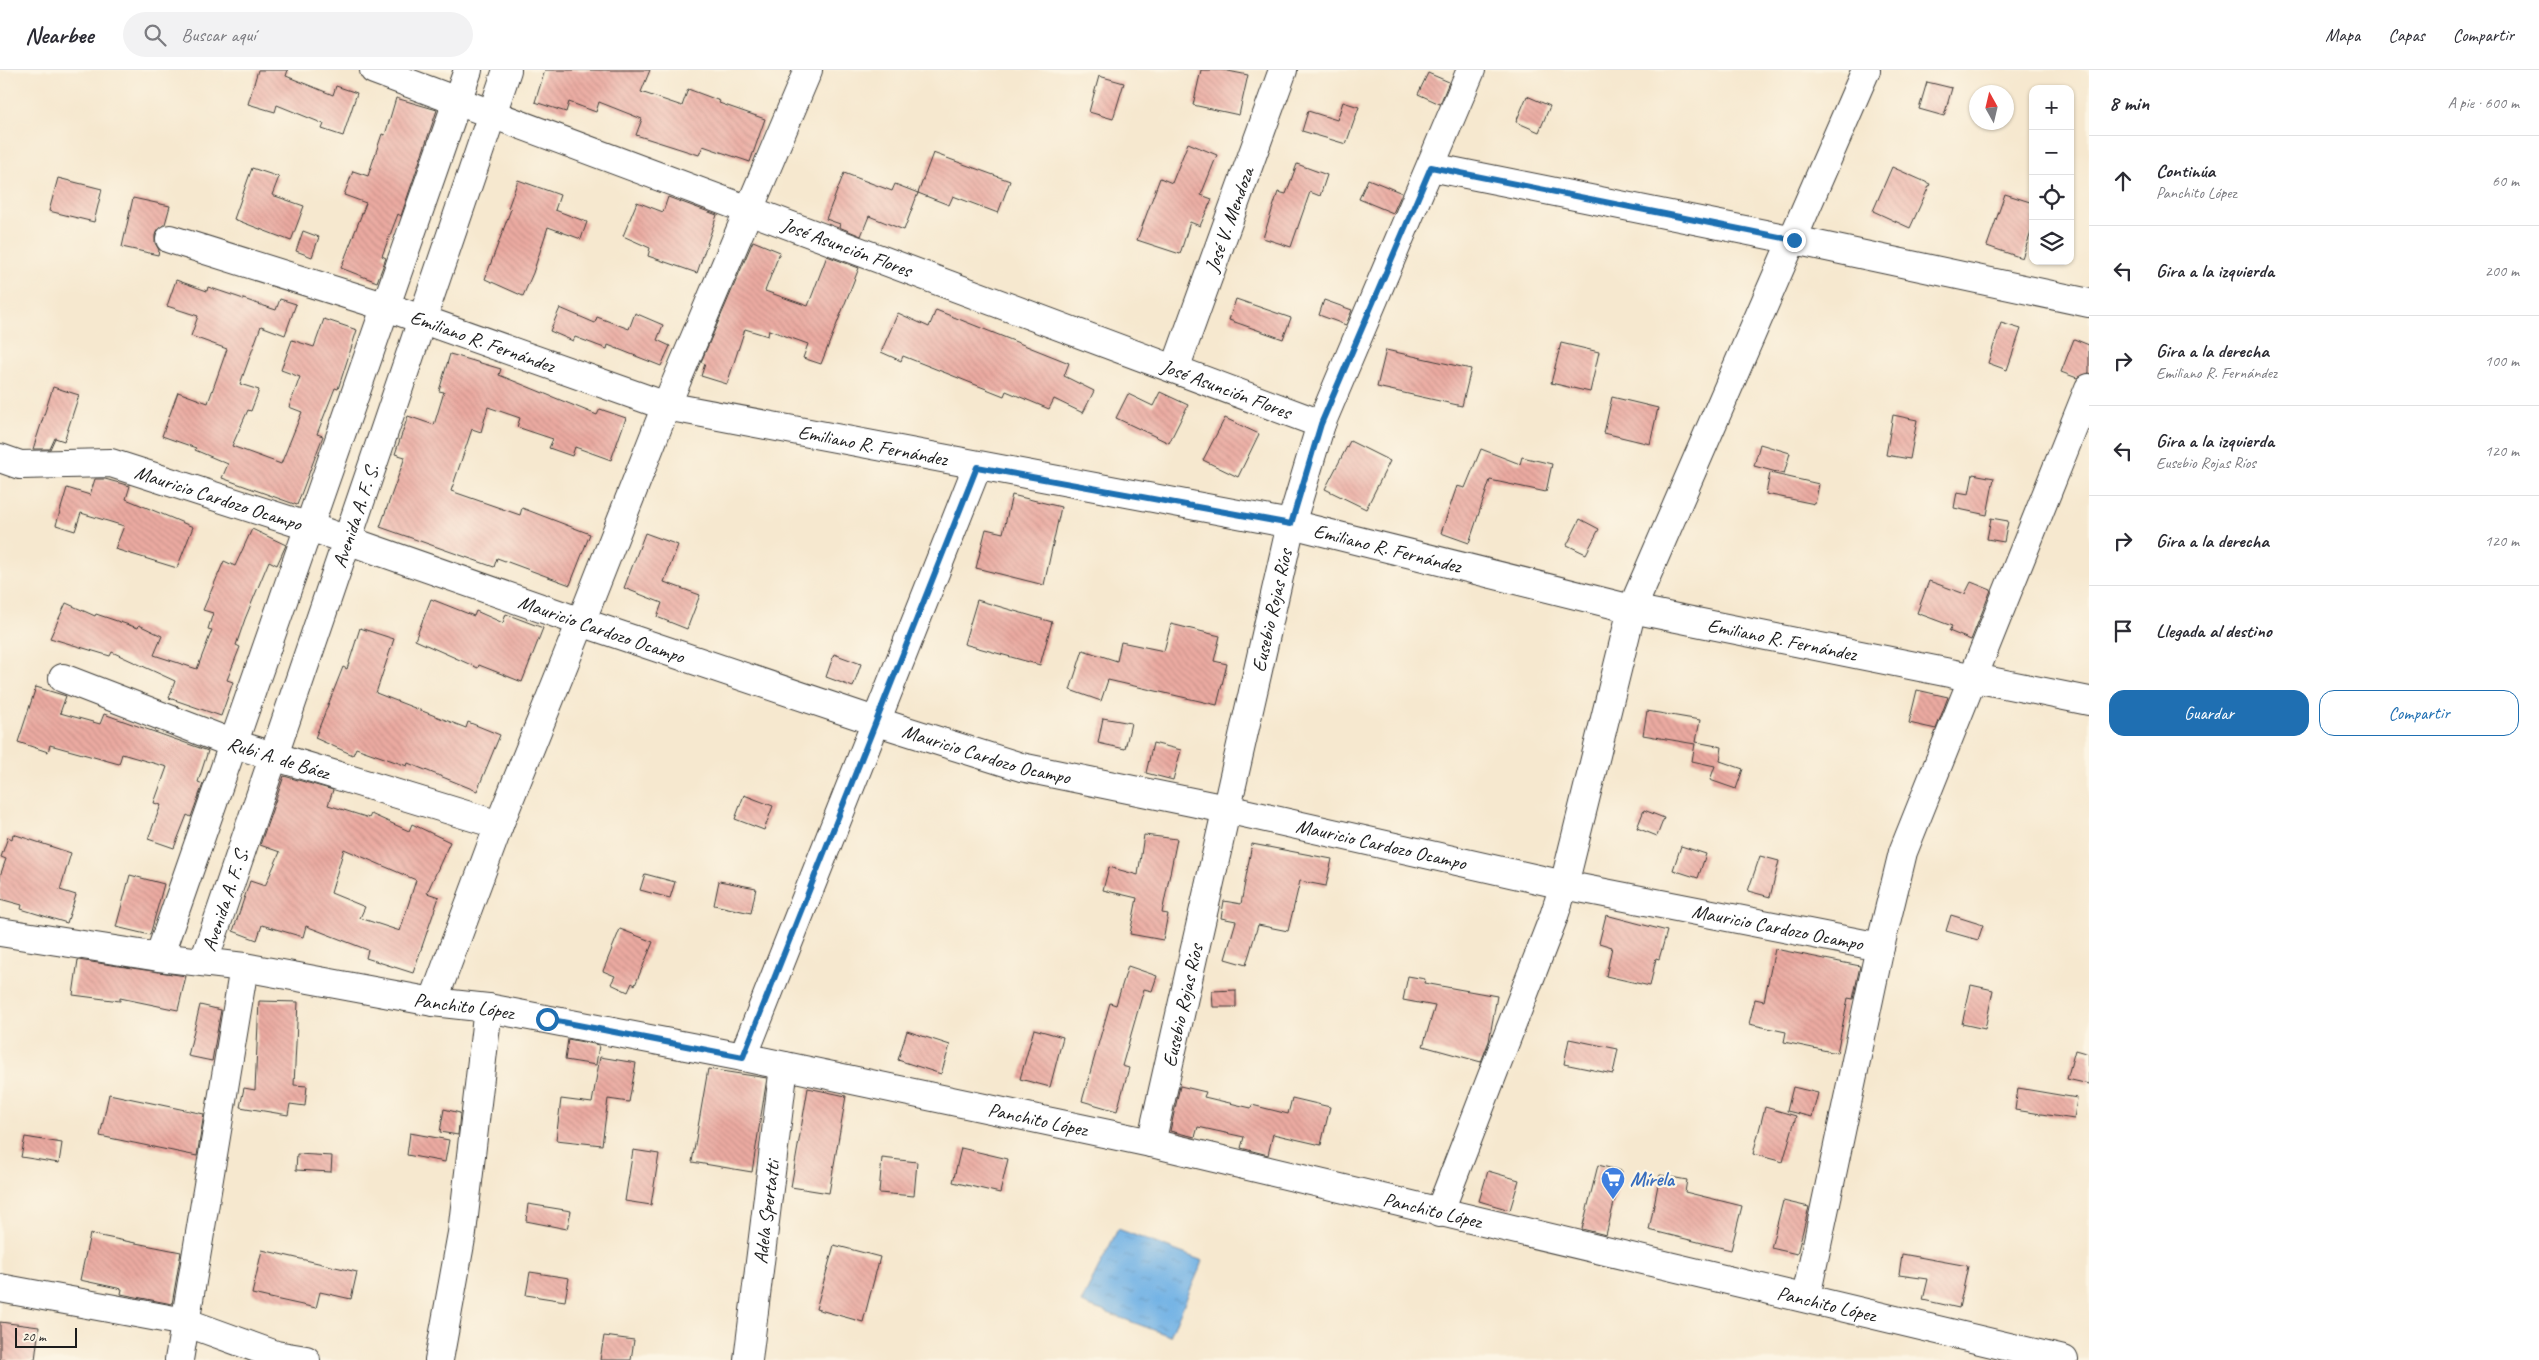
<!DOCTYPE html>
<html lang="es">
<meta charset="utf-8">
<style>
:root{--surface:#fff;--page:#f2f2f3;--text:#2b2b33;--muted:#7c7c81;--line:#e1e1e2;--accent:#1f6fb2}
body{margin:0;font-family:Caveat,sans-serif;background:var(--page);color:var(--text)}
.controls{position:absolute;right:15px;top:15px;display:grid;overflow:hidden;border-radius:10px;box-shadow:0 1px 4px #0004}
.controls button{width:45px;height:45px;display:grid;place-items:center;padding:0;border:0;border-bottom:1px solid var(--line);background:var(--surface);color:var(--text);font:25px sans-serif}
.compass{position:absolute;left:1969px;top:15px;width:45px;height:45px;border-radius:50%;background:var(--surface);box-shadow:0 1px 4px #0004;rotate:352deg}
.scale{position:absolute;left:15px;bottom:12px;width:62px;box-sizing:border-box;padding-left:5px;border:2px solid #1c1c1c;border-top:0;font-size:14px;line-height:18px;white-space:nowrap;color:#1c1c1c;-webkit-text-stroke:4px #fcf5e5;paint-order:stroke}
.stop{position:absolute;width:15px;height:15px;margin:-11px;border:4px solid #1f6fb2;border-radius:50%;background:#fff}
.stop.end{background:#1f6fb2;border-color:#fff;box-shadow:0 1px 5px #0008}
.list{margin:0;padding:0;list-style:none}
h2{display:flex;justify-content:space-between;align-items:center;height:65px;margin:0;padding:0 20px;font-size:21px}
h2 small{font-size:16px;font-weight:400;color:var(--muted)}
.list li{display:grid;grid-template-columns:32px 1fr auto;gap:15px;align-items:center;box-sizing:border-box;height:90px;padding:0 20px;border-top:1px solid var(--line)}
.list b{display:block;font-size:19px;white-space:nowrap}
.list p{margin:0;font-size:16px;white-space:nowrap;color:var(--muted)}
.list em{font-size:16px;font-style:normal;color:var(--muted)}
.actions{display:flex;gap:10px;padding:15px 20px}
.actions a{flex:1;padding:11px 0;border:1px solid var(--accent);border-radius:15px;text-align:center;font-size:18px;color:var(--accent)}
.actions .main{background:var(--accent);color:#fff}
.icon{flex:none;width:28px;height:28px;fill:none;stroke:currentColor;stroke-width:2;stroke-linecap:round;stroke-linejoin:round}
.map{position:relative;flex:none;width:2089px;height:1290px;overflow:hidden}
header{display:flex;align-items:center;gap:30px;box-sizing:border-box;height:70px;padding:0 25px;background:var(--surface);border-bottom:1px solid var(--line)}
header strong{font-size:24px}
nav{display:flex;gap:28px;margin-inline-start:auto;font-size:18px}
.search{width:350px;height:45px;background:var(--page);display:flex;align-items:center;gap:12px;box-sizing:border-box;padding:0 18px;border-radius:28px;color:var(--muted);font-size:19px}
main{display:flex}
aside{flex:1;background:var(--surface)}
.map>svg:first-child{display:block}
.water{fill:url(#water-ripples);stroke:#476780}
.building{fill:url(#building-back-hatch);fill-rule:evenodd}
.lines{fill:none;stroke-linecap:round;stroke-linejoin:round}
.minor-casing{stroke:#3d3b37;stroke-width:30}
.minor{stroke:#fff;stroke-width:28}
.route{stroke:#1f6fb2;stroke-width:6}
.labels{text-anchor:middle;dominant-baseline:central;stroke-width:4.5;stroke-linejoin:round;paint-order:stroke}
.street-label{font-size:20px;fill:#1c1c1c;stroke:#fcf5e5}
.shop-label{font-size:20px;font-weight:bold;fill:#366cbe;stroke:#fcf5e5;text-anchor:start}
</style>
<header>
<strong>Nearbee</strong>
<div class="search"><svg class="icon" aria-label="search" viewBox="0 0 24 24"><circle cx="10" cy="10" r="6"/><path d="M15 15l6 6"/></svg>Buscar aquí</div>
<nav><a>Mapa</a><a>Capas</a><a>Compartir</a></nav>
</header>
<main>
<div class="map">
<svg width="2089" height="1290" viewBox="0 0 2089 1290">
<defs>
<pattern id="water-ripples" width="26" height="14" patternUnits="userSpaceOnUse" patternTransform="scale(1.25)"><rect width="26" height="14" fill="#72b2e5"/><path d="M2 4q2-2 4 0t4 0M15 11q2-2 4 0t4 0" fill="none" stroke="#6298c4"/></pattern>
<pattern id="building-back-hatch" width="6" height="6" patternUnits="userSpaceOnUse" patternTransform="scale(1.25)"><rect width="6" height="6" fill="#ebaaa1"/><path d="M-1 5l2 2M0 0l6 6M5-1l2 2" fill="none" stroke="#c9928a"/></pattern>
</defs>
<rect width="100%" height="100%" fill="#fcf5e5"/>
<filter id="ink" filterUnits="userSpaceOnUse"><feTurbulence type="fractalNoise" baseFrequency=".02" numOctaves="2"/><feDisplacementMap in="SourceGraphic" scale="10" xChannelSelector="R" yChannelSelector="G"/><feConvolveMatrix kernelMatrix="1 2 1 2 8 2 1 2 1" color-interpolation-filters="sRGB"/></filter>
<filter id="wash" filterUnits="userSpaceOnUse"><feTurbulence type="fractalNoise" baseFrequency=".0096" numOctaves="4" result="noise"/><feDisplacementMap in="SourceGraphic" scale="20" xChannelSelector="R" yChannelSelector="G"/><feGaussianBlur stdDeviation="1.12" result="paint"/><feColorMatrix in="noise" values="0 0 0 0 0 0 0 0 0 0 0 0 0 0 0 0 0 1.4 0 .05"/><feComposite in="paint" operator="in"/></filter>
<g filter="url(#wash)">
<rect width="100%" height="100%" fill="#f6e8cf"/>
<!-- water -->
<path class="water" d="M1118,1159L1203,1191L1170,1266L1081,1233Z"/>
<g id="blocks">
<!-- building -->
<g class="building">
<path d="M258,0H288L286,6L333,25L336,16L357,23L343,66L322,59L324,54L277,35L275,42L248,34Z"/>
<path d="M545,0H650L641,22L682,36L688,19L720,31L719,33L765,49L750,92L703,76L699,85L636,65L642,49L599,32L596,42L569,32L566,42L535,32Z"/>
<path d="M1201,0H1223L1248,5L1239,45L1193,35Z"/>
<path d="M1428,3L1449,12L1440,34L1418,24Z"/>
<path d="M1099,6L1124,13L1113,49L1089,42Z"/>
<path d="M1927,12L1952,18L1944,46L1919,39Z"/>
<path d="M1527,26L1550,36L1539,62L1516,52Z"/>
<path d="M396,28L437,40L401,146L398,144L382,186L386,188L377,212L341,198L366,133L344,125L353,101L368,106L382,64L385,65Z"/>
<path d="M1343,32L1359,37L1346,74L1302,61L1308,41L1337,50Z"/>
<path d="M1188,73L1217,85L1201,125L1212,129L1200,156L1190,152L1180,184L1137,170L1160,108L1172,113Z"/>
<path d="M933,83L1010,111L998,143L953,126L949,135L918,123Z"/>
<path d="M1297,94L1327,105L1320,126L1310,122L1291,177L1263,168L1278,122L1286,124Z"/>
<path d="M1892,97L1930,114L1910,158L1873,141Z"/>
<path d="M252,98L279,107L272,125L304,136L291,171L234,149Z"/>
<path d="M844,103L892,121L895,114L918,123L904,160L869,146L861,166L839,157L840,154L826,149Z"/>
<path d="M58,108L102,119L94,152L49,141Z"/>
<path d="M1368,109L1402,123L1393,143L1359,129Z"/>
<path d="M518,110L560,125L555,140L587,152L581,169L548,157L533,203L523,226L485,209L511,139L508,138Z"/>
<path d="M2005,124L2033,133V157L2022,188L1987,176Z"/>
<path d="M668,127L717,145L697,203L648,186L650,178L623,166L637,132L663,142Z"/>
<path d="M133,128L170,136L165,154L159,158L155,165V173L159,180L158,185L122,177Z"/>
<path d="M303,161L319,167L312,187L296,181Z"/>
<path d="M753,171L780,182L765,221L808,236L827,186L859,198L821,294L803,288L808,274L769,260L768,266L745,259L727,314L701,306L705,294L701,292Z"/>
<path d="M176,210L207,221L208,217L276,240L280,229L296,234L285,265L261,256L240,314L259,320L251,341L248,340L232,376L281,394L302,342L289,337L300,307L281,300L292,270L314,277L324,249L357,260L338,319L335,318L317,364L323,366L297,435L222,408L228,394L195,380L196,378L162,366L178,322L208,333L227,279L191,266L198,246L167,236Z"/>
<path d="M1236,229L1291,248L1283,269L1229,250Z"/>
<path d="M1324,230L1352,240L1346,255L1319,245Z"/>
<path d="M560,238L595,253L597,247L629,259L635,243L663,255L657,270L670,276L661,296L608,275L607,279L575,267L573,271L550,261Z"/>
<path d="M936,240L1069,293L1064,306L1094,321L1083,343L1054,329L1049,339L1006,321L1004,326L903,286L901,291L881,282L898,243L929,257Z"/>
<path d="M2001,253L2021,259L2007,300L1988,293Z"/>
<path d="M2074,269L2089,275V303L2077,308L2061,302Z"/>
<path d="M1561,273L1599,282L1590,322L1551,313Z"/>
<path d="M1386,280L1471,299L1462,336L1377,317Z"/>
<path d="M450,284L501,299L499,305L597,345L600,339L626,348L611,390L575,377L572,386L549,378L553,369L517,357L520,348L488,337L481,362L472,359L451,421L520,445L522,438L590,464L570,515L497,488L494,497L380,457L405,387L395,384L408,346L434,355L444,322L439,321Z"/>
<path d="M53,317L79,325L64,371L55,368L50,379H33Z"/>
<path d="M1160,322L1188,335L1169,373L1116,348L1128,324L1153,336Z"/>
<path d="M1612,327L1658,338L1650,374L1604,363Z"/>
<path d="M1893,345L1917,350L1910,389L1886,385Z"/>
<path d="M1225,348L1259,364L1238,407L1203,390Z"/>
<path d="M1350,371L1390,391L1366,439L1325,419Z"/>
<path d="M1760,374L1790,383L1784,404L1754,396Z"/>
<path d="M1481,379L1520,394L1522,387L1552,394L1546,422L1490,410L1469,473L1441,463L1457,416L1465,418Z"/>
<path d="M1770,403L1819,414L1815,434L1766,424Z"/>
<path d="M1973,404L1994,408L1987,445L1954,438L1957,422L1969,424Z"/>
<path d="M95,409H105L130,416L126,429L193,457L177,498L115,479L124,456L81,443L75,461L56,455L67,418L90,425Z"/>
<path d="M1012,425L1061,437L1044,515L976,498L986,459L1003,463Z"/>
<path d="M1991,448L2008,451L2004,472L1987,469Z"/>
<path d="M1580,449L1599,459L1586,484L1567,475Z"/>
<path d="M252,459L286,475L277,495L269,491L245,549L236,575L240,577L227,610L233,612L221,646L169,628L175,611L112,582L110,586L50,568L66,533L95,546L96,544L138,558L139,555L162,566L154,585L197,599L212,560L208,559L213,543L203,540L224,491L235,496Z"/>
<path d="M645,463L678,475L664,512L700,525L687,559L657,547L662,533L624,518Z"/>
<path d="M1929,511L1965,524L1971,512L1991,520L1971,570L1949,561L1952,556L1917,543Z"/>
<path d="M431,529L474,546L476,541L503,553L506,544L543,558L522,612L479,595L478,598L415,570Z"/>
<path d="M977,530L1052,552L1040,595L964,574Z"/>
<path d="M1171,554L1220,566L1214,591L1227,594L1217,635L1108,610L1101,631L1070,620L1083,580L1117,591L1121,572L1164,581Z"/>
<path d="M360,558L394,569L376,623L466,658L468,652L500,665L477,721L408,693L407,696L356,678L353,685L315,668L343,597L347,599Z"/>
<path d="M834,584L861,594L853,617L826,607Z"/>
<path d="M36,617L66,626L60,643L100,654L104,644L208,681L198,712L203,714L191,747L187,745L174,778L148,769L161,735L154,733L167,697L122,684L119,694L50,675L48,682L18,672Z"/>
<path d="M1917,620L1948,627L1936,659L1909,653Z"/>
<path d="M1647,641L1700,650L1696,672L1722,677L1720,691L1743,699L1736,719L1710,710L1715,696L1692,691L1695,674L1643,665Z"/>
<path d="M1103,648L1131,653L1125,679L1098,673Z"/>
<path d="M1153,673L1181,680L1173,710L1146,703Z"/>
<path d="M284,706L333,720L328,735L369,748L371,744L409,761L412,754L450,772L427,823L439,827L413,903L366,888L368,880L306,856L303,867L262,855L257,870L233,861L250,811L265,816L280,782L260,775ZM344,779L416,810L400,861L360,848L365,837L331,823Z"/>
<path d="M744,725L773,736L764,760L735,749Z"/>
<path d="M1644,740L1664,748L1657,766L1637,758Z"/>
<path d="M13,764L71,783L60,820L76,825L67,853L21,839L22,835L0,829V806L6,789L1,787L8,767L12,769Z"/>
<path d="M1144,765L1177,769L1162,843L1168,844L1163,870L1130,864L1137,828L1103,820L1109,797L1138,805Z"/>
<path d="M1252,774L1332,789L1326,816L1300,811L1288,861L1258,855L1246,895L1225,889L1236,851L1221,848L1224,831L1241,834Z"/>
<path d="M1681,776L1706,784L1698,808L1673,800Z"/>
<path d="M1760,786L1779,791L1770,827L1748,821Z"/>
<path d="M645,804L675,812L670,828L640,820Z"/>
<path d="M130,805L164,814L150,865L116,857Z"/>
<path d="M719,811L756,818L751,843L714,835Z"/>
<path d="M1606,845L1667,861L1659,889L1656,888L1650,916L1606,906L1612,877L1599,873Z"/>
<path d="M1951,845L1983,855L1978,870L1946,861Z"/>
<path d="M620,859L653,872L635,915L632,913L628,922L611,914L615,906L603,901Z"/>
<path d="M1775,879L1860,896L1853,929L1848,928L1837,983L1784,972L1786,962L1749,954L1755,929L1764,931Z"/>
<path d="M78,890L186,906L178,940L120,928V931L73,925Z"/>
<path d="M1128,896L1157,906L1152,921L1144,919L1122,996L1129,998L1117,1041L1082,1031L1110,933L1116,935Z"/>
<path d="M1408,906L1425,909L1424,913L1497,926L1489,971L1481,992L1423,976L1435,936L1403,930Z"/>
<path d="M1971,915L1993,920L1985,959L1962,954Z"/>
<path d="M1236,920V937H1213L1212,921Z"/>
<path d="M259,931L298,932L294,1015L307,1016L305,1036L290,1034L288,1045L240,1037L244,1018L255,1020Z"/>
<path d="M200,935L221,940L212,991L188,986Z"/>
<path d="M1034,959L1063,967L1050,1017L1020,1009Z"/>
<path d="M907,961L950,975L941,1004L898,990Z"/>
<path d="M568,969L599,975L596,995L565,990Z"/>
<path d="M1569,969L1618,979L1613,1004L1564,994Z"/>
<path d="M2075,980L2089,984V1014L2067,1009Z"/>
<path d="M600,987L636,993L629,1032L608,1029L602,1075L556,1070L561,1029L592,1033Z"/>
<path d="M708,999L767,1008L752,1102L692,1092Z"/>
<path d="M1180,1016L1206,1022L1204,1027L1251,1038L1252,1035L1288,1044L1292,1028L1330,1037L1321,1075L1273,1064L1268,1085L1241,1078L1244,1067L1198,1057L1195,1067L1170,1061Z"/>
<path d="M1793,1017L1818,1023L1812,1047L1787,1041Z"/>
<path d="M808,1018L846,1026L829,1123L791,1117Z"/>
<path d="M2018,1018L2077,1028L2074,1049L2015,1040Z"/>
<path d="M109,1024L204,1044L197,1086L100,1066Z"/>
<path d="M1765,1037L1796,1046L1783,1092L1753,1084Z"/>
<path d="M444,1039L460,1043L458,1065L440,1062Z"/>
<path d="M410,1063L449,1070L445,1092L407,1085Z"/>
<path d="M25,1067L62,1073L59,1093L21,1087Z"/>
<path d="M961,1078L1008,1089L1000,1123L953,1112Z"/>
<path d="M633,1080L659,1084L651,1135L625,1131Z"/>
<path d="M297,1084L332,1086L331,1102L296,1100Z"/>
<path d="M882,1088L917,1092L914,1126L879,1123Z"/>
<path d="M1598,1095L1622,1101L1606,1165L1582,1159Z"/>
<path d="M1488,1101L1519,1110L1510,1140L1479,1131Z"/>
<path d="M1660,1105L1687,1110L1685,1122L1742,1136L1731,1180L1649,1160Z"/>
<path d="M1783,1131L1809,1137L1797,1184L1771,1178Z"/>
<path d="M528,1134L571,1141L567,1159L526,1151Z"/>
<path d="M90,1164L181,1182L172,1234L121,1224L122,1219L80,1210Z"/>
<path d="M834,1175L880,1187L863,1252L816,1239Z"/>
<path d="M262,1180L357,1202L351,1229L320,1222L316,1238L252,1224Z"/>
<path d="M1902,1184L1968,1196L1959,1238L1923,1230L1928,1209L1899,1205Z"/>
<path d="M530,1202L569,1208L565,1231L526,1225Z"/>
<path d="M0,1252L39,1257L35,1290H0Z"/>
<path d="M604,1266L634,1270L631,1290H600Z"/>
</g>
</g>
</g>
<g filter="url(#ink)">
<use href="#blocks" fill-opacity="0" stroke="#3d3b37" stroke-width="1"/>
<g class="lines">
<defs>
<g id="minor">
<path id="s1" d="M374,0L1321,354"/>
<path d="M1431,97L1794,170L2089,233"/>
<path id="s2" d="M170,169L387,237L666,336L1291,454L1632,539L2089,631"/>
<path id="s3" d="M1175,299L1283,0"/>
<path id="s4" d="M0,388L20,395L111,393L310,457L581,552L878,652L1021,697L1226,739L1564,815L1880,877"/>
<path id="s5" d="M63,608L234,674L499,755"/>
<path id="s6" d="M0,862L159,887L244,897L433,932L488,938L743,987L1151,1073L2064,1290"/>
<path d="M159,887L468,0"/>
<path id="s7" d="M204,891L507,0"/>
<path d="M433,932L499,755L581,552L666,336L808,0"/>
<path d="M743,987L977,397"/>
<path id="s8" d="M1151,1073L1291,454L1321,354L1471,0"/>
<path d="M1439,1143L1554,846L1564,815L1632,539L1866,0"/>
<path d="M0,1218L185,1252L276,1285L306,1290"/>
<path d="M1806,1227L1880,877L1903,782L2089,318"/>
<path d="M179,1290L244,897"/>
<path d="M439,1290L462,1163L488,938"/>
<path id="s9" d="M748,1290L784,996"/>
</g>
</defs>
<!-- minor casing -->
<use href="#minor" class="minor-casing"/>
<!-- minor -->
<use href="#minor" class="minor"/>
</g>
</g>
<g class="lines" filter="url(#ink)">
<!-- route -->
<path class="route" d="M547,949L743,987L977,397L1291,454L1321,354L1431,97L1794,170"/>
</g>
<!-- icons -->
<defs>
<symbol id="supermarket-pin" viewBox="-11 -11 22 30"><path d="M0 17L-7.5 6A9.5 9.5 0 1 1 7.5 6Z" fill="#3f7fe0" stroke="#fcf5e5"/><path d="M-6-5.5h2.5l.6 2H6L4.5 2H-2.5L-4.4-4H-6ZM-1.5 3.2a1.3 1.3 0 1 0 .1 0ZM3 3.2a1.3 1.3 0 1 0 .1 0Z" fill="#fff"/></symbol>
</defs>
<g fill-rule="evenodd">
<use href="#supermarket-pin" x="1599" y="1095" width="28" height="38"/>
</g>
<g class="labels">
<!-- street labels -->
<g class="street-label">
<text stroke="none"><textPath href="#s3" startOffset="159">José V. Mendoza</textPath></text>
<text stroke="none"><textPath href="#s1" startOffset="505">José Asunción Flores</textPath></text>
<text stroke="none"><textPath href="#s2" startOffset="329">Emiliano R. Fernández</textPath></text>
<text stroke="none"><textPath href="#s1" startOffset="910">José Asunción Flores</textPath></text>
<text stroke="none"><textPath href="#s2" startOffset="734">Emiliano R. Fernández</textPath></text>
<text stroke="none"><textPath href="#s4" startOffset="225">Mauricio Cardozo Ocampo</textPath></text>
<text stroke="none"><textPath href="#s7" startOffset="470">Avenida A. F. S.</textPath></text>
<text stroke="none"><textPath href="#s2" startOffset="1259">Emiliano R. Fernández</textPath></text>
<text stroke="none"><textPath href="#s8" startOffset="546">Eusebio Rojas Ríos</textPath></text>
<text stroke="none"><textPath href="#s4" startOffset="630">Mauricio Cardozo Ocampo</textPath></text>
<text stroke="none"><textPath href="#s2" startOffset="1664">Emiliano R. Fernández</textPath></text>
<text stroke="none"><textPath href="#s4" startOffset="1035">Mauricio Cardozo Ocampo</textPath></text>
<text stroke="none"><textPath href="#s5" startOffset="230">Rubi A. de Báez</textPath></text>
<text stroke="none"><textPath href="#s4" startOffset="1440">Mauricio Cardozo Ocampo</textPath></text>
<text stroke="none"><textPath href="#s7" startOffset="65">Avenida A. F. S.</textPath></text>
<text stroke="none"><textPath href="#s4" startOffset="1845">Mauricio Cardozo Ocampo</textPath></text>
<text stroke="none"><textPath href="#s8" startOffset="141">Eusebio Rojas Ríos</textPath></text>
<text stroke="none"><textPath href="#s6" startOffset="470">Panchito López</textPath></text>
<text stroke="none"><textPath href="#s6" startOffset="1055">Panchito López</textPath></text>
<text stroke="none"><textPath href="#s6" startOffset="1460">Panchito López</textPath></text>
<text stroke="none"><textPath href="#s9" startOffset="149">Adela Spertatti</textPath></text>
<text stroke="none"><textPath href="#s6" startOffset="1865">Panchito López</textPath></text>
</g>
<!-- shop labels -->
<g class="shop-label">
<text x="1630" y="1109">Mírela</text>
</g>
</g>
</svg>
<div class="controls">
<button>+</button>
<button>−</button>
<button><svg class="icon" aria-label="locate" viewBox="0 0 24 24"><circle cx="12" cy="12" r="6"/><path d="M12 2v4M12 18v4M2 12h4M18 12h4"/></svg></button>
<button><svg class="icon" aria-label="layers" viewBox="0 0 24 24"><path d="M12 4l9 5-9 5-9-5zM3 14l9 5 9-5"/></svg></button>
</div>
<svg class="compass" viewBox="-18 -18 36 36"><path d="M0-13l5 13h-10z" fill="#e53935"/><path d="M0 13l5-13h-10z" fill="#7c7c81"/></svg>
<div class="scale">20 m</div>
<div class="stop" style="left:547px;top:949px"></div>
<div class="stop end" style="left:1794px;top:170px"></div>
</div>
<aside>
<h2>8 min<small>A pie · 600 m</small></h2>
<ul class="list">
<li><svg class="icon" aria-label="ahead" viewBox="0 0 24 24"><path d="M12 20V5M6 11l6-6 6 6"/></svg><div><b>Continúa</b><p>Panchito López</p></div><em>60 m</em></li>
<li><svg class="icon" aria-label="left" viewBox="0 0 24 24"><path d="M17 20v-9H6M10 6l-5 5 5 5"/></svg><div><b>Gira a la izquierda</b></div><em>200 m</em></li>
<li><svg class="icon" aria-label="right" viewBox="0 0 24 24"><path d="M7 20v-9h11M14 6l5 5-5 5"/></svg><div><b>Gira a la derecha</b><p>Emiliano R. Fernández</p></div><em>100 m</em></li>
<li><svg class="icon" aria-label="left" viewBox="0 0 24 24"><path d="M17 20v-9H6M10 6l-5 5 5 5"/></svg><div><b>Gira a la izquierda</b><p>Eusebio Rojas Ríos</p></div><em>120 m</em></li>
<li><svg class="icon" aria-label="right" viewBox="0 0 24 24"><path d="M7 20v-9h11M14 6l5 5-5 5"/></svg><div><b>Gira a la derecha</b></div><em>120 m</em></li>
<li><svg class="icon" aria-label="arrive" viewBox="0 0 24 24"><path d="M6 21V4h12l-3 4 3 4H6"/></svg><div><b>Llegada al destino</b></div></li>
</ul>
<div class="actions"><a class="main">Guardar</a><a>Compartir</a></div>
</aside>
</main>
